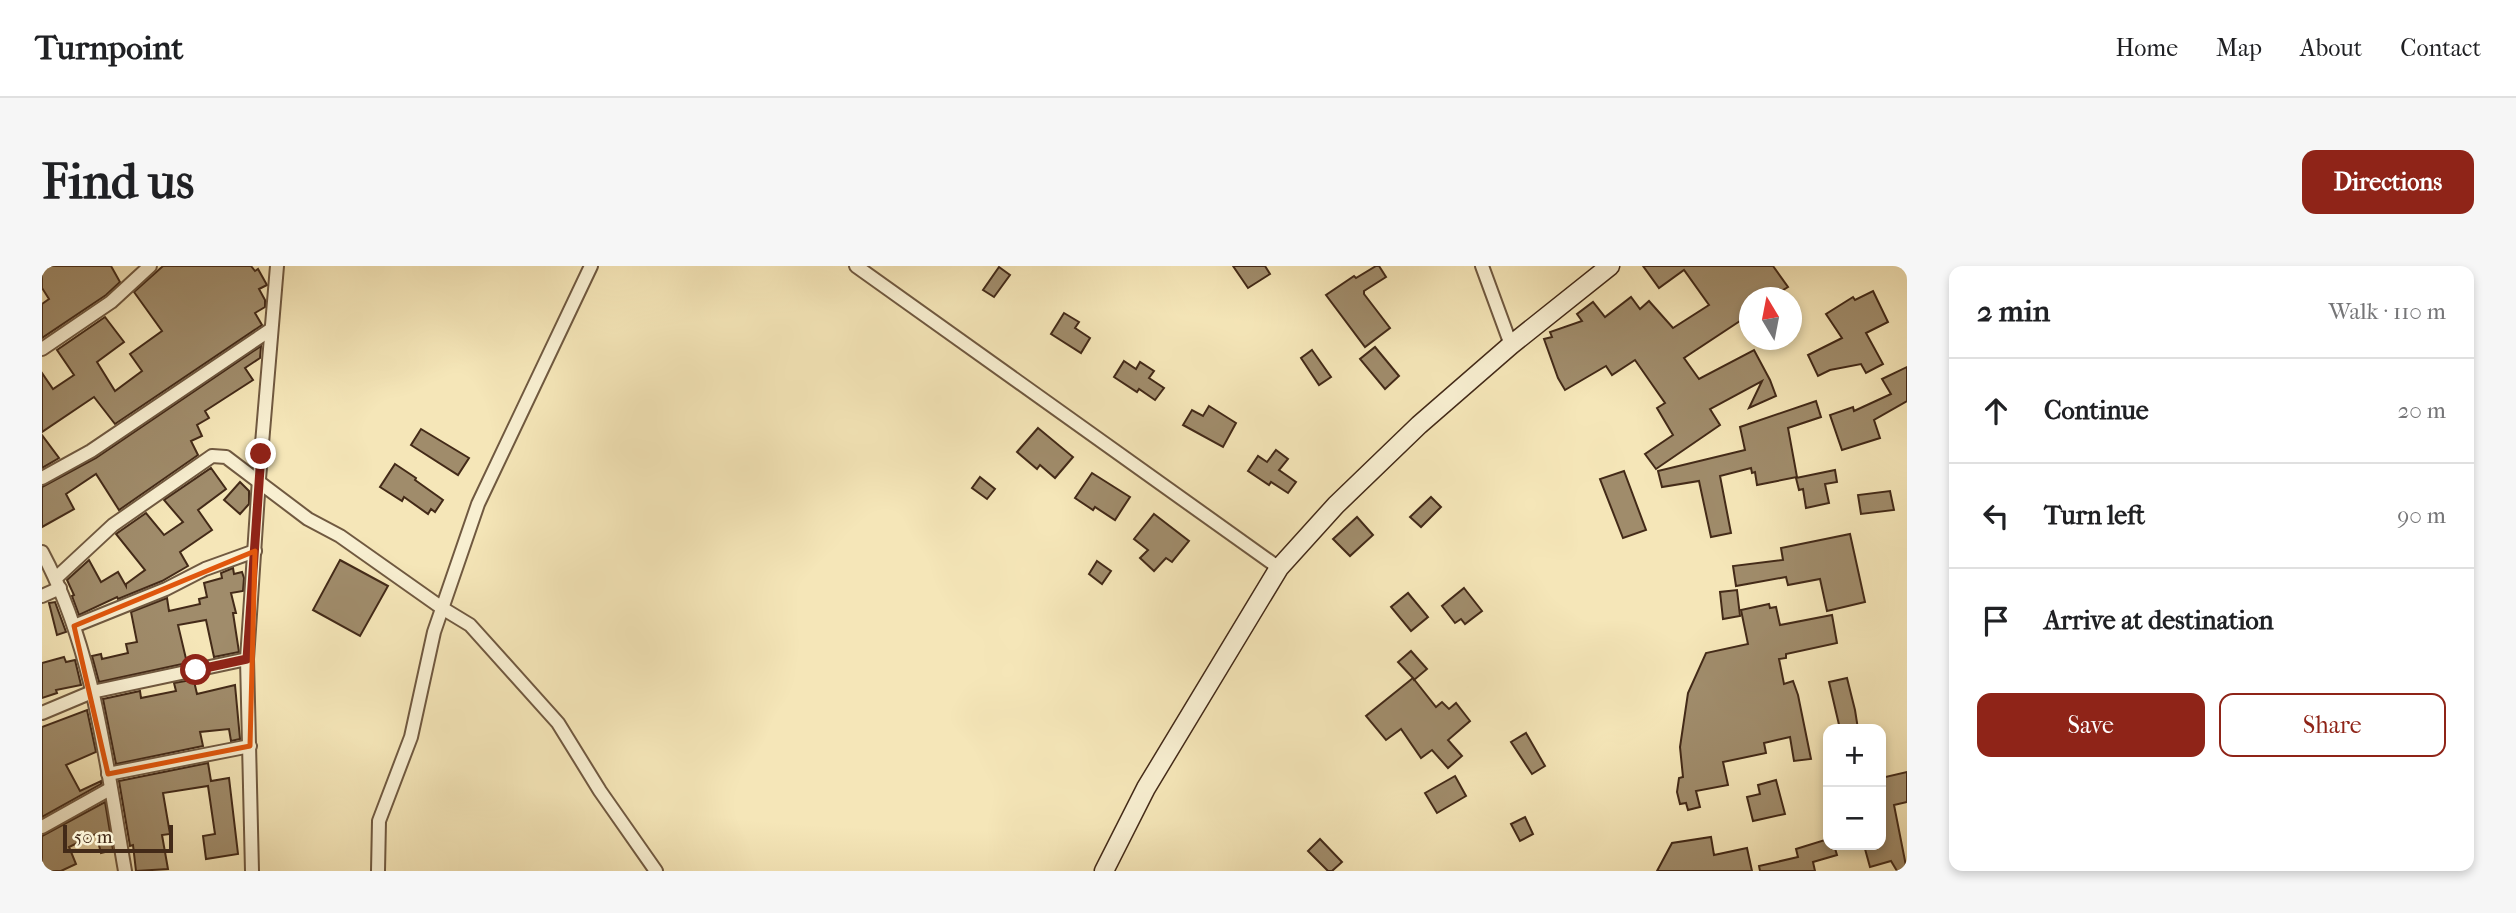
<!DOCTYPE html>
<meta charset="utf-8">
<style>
:root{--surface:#fff;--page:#f6f6f6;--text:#202124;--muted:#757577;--line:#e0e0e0;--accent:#8f2418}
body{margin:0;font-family:"IM FELL French Canon",serif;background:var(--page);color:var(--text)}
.controls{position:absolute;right:21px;bottom:21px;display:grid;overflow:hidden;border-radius:14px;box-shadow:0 4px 10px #0003}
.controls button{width:63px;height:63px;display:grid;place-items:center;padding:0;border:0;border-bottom:2px solid var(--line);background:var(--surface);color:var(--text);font:35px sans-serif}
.compass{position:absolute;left:1697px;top:21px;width:63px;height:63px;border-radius:50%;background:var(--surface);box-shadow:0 4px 10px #0003;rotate:350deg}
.scale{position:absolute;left:21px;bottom:18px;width:110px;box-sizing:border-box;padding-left:7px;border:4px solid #432a18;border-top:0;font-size:19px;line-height:24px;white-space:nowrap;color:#432a18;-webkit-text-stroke:5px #f8efd1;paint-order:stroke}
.stop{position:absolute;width:21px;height:21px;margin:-16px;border:5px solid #8f2418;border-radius:50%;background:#fff}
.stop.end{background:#8f2418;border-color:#fff;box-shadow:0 2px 7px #0008}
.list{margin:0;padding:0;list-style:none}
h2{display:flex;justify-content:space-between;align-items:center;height:91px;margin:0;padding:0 28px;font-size:30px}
h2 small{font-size:23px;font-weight:400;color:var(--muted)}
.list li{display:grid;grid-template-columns:46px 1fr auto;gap:21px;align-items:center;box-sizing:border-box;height:105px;padding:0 28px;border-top:2px solid var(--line)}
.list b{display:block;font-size:26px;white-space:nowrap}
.list em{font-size:23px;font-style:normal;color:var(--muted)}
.actions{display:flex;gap:14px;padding:21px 28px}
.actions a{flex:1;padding:16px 0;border:2px solid var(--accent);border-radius:14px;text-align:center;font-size:24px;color:var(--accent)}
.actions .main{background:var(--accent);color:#fff}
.icon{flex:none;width:38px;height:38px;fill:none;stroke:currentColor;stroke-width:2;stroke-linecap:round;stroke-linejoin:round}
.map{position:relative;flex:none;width:1865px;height:605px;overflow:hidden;border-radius:14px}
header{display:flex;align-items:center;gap:42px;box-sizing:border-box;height:98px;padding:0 35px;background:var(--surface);border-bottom:2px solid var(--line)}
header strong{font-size:33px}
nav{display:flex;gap:38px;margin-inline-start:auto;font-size:24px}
.intro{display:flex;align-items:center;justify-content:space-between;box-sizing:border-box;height:168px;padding:0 42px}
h1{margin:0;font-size:49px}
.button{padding:18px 32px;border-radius:14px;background:var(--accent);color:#fff;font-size:24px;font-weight:700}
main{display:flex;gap:42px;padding:0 42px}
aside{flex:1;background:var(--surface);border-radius:14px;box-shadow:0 4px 10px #0003}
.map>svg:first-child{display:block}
.building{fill:#a08c6b;stroke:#432a18;stroke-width:2}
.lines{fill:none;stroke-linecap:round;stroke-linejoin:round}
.street-casing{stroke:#705940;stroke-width:16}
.secondary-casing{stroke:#432a18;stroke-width:21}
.street{stroke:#f8efd1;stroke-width:12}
.secondary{stroke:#f8efd1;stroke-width:18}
.route{stroke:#8f2418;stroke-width:9}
.marked{fill:none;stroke:#e0570d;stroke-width:5;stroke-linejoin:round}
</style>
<header>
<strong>Turnpoint</strong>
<nav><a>Home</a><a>Map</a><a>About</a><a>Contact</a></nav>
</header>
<div class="intro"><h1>Find us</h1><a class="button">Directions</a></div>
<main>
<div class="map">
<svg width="1865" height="605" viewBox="0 0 1865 605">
<rect width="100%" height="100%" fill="#f5e6b8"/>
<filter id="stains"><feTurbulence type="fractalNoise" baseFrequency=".00286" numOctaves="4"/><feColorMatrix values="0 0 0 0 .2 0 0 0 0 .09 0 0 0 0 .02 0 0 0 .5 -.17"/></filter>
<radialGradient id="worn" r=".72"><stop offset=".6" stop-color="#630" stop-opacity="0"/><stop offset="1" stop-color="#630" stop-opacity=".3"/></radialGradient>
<!-- building -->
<g class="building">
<path d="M0,0H69L78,16L64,29L0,72V38L7,33L0,22Z"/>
<path d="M121,0H209L213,5L216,3L225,19L217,23L223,34V41L213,47L220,59L73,158L52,131L0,166V107L11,123L32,109L15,84L63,51L82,76L55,96L73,125L100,105L88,88L120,65L92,26Z"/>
<path d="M1191,0H1223L1228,8L1206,22Z"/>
<path d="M1334,0H1337L1344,11L1322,25V28L1348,62L1323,81L1284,29L1312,10L1314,12Z"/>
<path d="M1601,0H1731L1746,21L1738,26L1743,32H1707V49L1642,92L1657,113L1712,84L1728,114L1734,130L1707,142L1720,115L1668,143L1678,159L1614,203L1603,188L1631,169L1615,142L1623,137L1593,94L1570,109L1564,100L1523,124L1516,112L1502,73L1510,71L1508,66L1540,55L1535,48L1551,36L1563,51L1589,31L1598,43L1607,35L1631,62L1667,39L1642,4L1617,22Z"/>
<path d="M957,1L968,9L952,31L941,24Z"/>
<path d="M1831,25L1846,56L1824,67L1841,98L1824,107L1819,98L1788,104L1776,110L1766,89L1800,72L1784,48L1811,31L1813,34Z"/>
<path d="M1022,47L1037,56L1033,62L1048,72L1039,87L1009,68Z"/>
<path d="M219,80L218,92L203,102L211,114L163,145L167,152L155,159L160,170L149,175L156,189L77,244L54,208L24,228L32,243L0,261V221L54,192Z"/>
<path d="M1333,81L1357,110L1343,123L1318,93Z"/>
<path d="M1270,84L1289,111L1277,119L1259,92Z"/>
<path d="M1082,95L1094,103L1098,96L1112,105L1107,112L1122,122L1113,134L1097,123L1095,126L1072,111Z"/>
<path d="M1865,101V135L1832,154L1838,172L1800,184L1788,149L1811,141L1812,145L1849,128L1840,113Z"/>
<path d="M1774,135L1779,151L1746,162L1755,211L1715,219L1713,206L1710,207L1709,202L1678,210L1689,267L1669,271L1657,215L1620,221L1616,205L1703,184L1698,161Z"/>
<path d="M1167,140L1194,157L1181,181L1141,159L1150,144L1161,150Z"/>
<path d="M996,162L1031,191L1013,212L998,199L995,203L975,186Z"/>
<path d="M379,163L427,192L416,209L369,179Z"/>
<path d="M0,169L17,192L0,202Z"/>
<path d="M1234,184L1246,193L1237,204L1254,216L1246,227L1229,216L1227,219L1206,205L1216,190L1225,196Z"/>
<path d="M353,198L374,212L373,214L401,234L393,246L389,243L386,248L362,231L360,235L338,221Z"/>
<path d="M169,202L184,223L156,244L170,264L138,286L146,300L120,315L76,333L75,331L37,349L30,330L32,329L25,314L47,294L59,316L76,306L84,320V318L103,304L74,268L104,247L122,269L141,256L122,234Z"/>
<path d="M1793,204L1795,216L1783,218L1787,237L1764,242L1761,223L1757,224L1754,212Z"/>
<path d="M1582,205L1604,264L1581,272L1558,213Z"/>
<path d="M1050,207L1088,231L1073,254L1053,241L1051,244L1033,232Z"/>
<path d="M938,211L953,223L945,233L930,222Z"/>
<path d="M198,216L207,225V238L198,248L182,234Z"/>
<path d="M1848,225L1852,244L1819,248L1816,229Z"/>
<path d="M1389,231L1399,241L1379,261L1368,251Z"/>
<path d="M1112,248L1147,275L1130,296L1124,292L1112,305L1098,292L1106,284L1092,273Z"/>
<path d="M1315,251L1331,269L1308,290L1291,273Z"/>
<path d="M1808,268L1823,336L1785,345L1778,313L1746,319L1744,311L1694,320L1691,300L1741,294L1739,282Z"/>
<path d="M298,294L346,320L318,370L271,344Z"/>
<path d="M1055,295L1069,305L1060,318L1047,308Z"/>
<path d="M191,302L192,308L200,306L202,312L201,325L189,327L194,347H191L197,386L172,391L164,354L136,359L145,397L57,416L50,390L59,388L60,393L86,387L84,378L95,376L89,346L125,332L127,345L158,338L157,333L165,331L162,317L180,312L179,307Z"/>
<path d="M1422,322L1440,345L1423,358L1419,353L1413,357L1400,340Z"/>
<path d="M1695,324L1698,350L1681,353L1678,326Z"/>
<path d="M1366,327L1386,351L1369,365L1349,341Z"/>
<path d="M13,336L24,366L15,369L7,337Z"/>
<path d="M1727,338L1728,342L1734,341L1738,359L1790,349L1795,377L1744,388V392L1737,393L1742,418L1751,415L1756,429L1769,493L1752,495L1748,471L1722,477L1724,487L1681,496L1686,519L1654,525L1658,541L1646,544L1644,537L1638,538L1635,526L1637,512L1641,511L1638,481L1646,427L1664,387L1706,378L1699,344Z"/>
<path d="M1369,385L1385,403L1372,414L1371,412L1394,441L1400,436L1407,443L1414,437L1428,455L1406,474L1420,490L1406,502L1390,484L1379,492L1359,463L1344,474L1324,450L1371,412L1356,396Z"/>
<path d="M22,391L24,396L33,394L39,419L14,424L15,427L0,432V397Z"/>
<path d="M1805,412L1813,444L1816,463H1798L1787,416Z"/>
<path d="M149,414L152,415L155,428L193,419L198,473L189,475L187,463L158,466L161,480L74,498L61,433L98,425L99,432L134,425L132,417Z"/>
<path d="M45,444L54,486L24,499L38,525L59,515V518L0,551V461Z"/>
<path d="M1484,467L1503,500L1490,508L1469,476Z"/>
<path d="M166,497L169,515L187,512L196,588L164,593L161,570L173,568L166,520L121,527L128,568L120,569L126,603L94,605L91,579L88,580L77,515Z"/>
<path d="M1865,506V536L1852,539L1865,605H1855L1849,595L1828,601L1823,583L1839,579V512Z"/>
<path d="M1413,510L1424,530L1395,547L1383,527Z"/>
<path d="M1734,514L1743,548L1711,555L1705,531L1718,528L1716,519Z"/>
<path d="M63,536L71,584L59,587L54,568L27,581L34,598L19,605H0V570Z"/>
<path d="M1483,551L1491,568L1478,575L1469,558Z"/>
<path d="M1669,571L1672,589L1705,582L1710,605H1615L1630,577Z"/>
<path d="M1278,573L1300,596L1290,605H1286L1266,585Z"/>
<path d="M1786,573V579H1792L1795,589L1771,596L1773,605H1718L1717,600L1756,591L1754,583Z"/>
</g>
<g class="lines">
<defs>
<g id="street">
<path d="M814,0L1237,302"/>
<path d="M1440,0L1469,79"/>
<path d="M0,83L69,36L108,0"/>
<path d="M0,212L49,185L228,64"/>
<path d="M0,286C52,383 64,497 83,605"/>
<path d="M14,312L71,259L170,190L184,191L266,253L298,270L400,342L428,359L516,457L558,525L614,605"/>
<path d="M0,330L18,322"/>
<path d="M32,360L124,323L163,303L213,285"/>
<path d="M0,447L50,426L205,393"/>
<path d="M66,508L208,480"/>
<path d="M0,561L68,523"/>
<path d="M210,605L205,393L217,213L235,0"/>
<path d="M336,605L337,555L369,471L392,366L436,238L549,0"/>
</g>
<path id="secondary" d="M1062,605L1104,522L1237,302L1294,239L1377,159L1469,79L1568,0"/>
</defs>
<!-- street casing -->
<use href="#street" class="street-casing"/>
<!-- secondary casing -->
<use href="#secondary" class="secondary-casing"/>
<!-- street -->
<use href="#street" class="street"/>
<!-- secondary -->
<use href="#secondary" class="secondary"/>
</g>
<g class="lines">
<!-- route -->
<path class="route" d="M154,404L205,393L219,188"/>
</g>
<!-- marked area -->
<path class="marked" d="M213,285L208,480L66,508L32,360Z"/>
<rect width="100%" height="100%" filter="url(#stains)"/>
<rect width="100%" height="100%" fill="url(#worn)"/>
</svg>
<div class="controls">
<button>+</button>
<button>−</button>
</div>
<svg class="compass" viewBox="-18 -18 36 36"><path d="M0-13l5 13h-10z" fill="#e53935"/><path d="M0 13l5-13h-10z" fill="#757577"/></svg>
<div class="scale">50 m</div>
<div class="stop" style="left:154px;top:404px"></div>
<div class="stop end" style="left:219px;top:188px"></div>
</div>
<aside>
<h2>2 min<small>Walk · 110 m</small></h2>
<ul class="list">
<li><svg class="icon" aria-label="ahead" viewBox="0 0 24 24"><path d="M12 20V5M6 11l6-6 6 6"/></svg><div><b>Continue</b></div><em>20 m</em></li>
<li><svg class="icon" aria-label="left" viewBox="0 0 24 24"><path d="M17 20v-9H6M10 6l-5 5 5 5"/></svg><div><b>Turn left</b></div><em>90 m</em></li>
<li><svg class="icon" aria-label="arrive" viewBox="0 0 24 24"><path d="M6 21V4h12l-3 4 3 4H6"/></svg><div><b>Arrive at destination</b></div></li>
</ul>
<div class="actions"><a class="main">Save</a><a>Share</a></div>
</aside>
</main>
